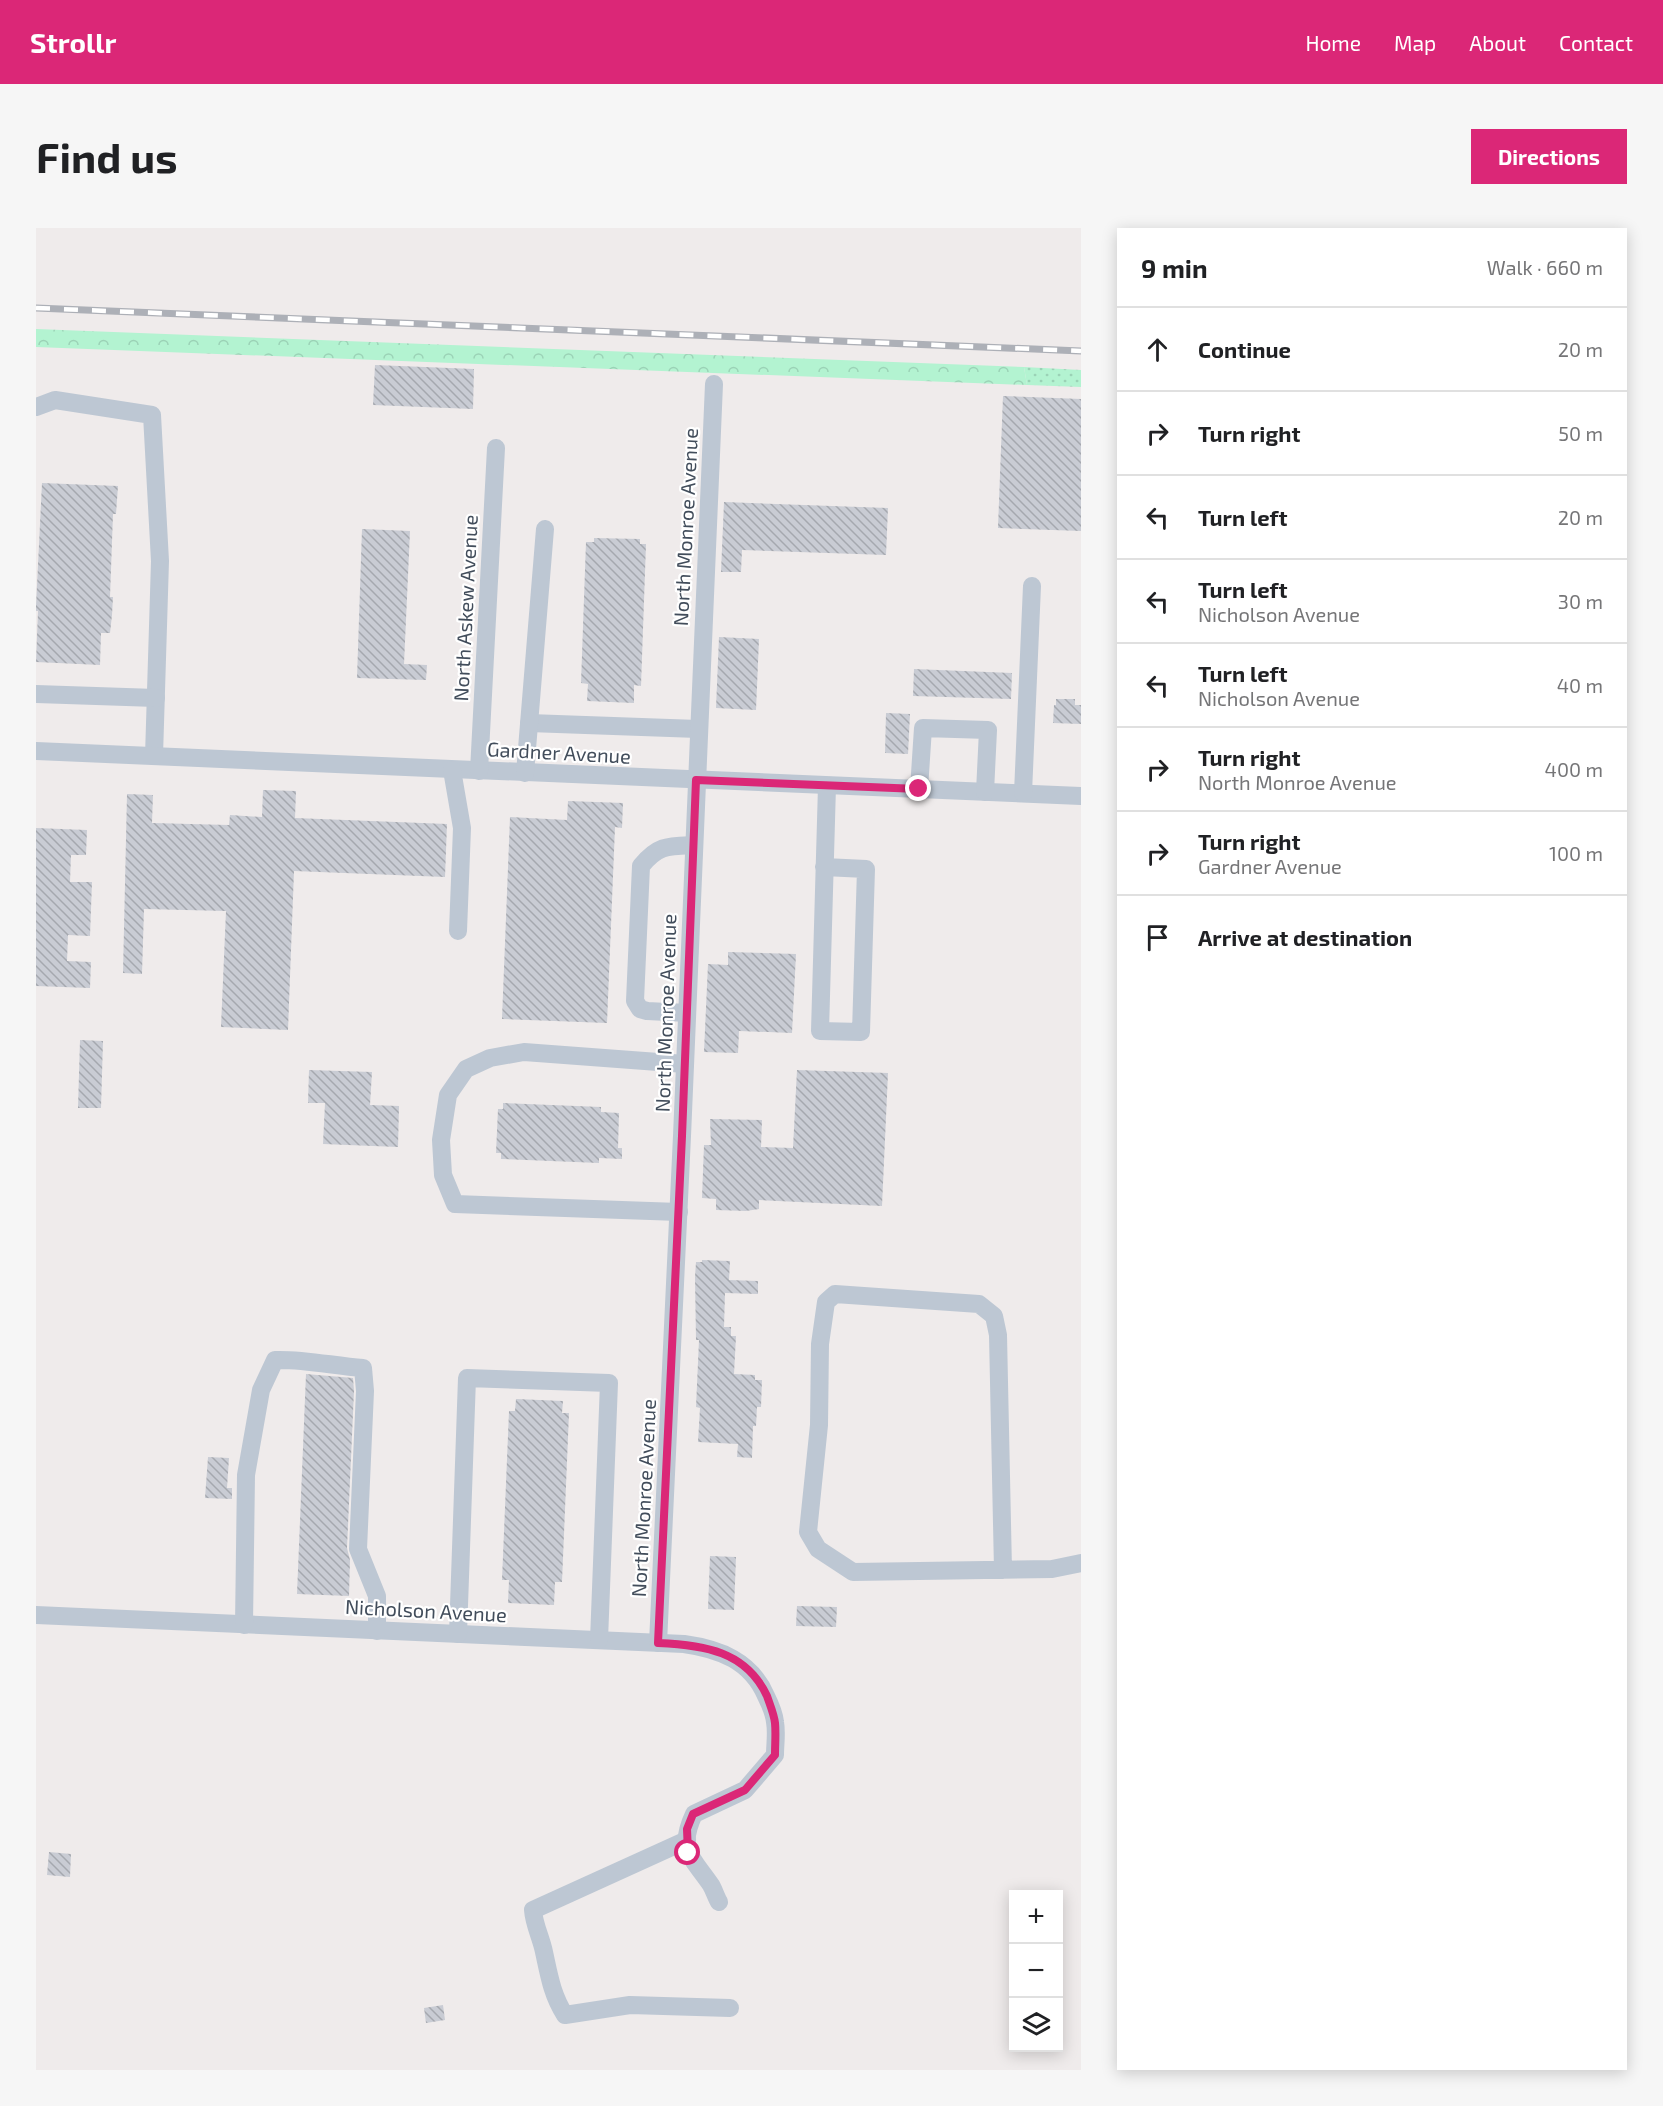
<!DOCTYPE html>
<meta charset="utf-8">
<style>
:root{--surface:#fff;--page:#f6f6f6;--text:#202124;--muted:#757577;--line:#e0e0e0;--accent:#db2777}
body{margin:0;font-family:"Exo 2",sans-serif;background:var(--page);color:var(--text)}
.controls{position:absolute;right:18px;bottom:18px;display:grid;overflow:hidden;border-radius:0px;box-shadow:0 3px 15px #0003}
.controls button{width:54px;height:54px;display:grid;place-items:center;padding:0;border:0;border-bottom:2px solid var(--line);background:var(--surface);color:var(--text);font:30px sans-serif}
.stop{position:absolute;width:18px;height:18px;margin:-14px;border:4px solid #db2777;border-radius:50%;background:#fff}
.stop.end{background:#db2777;border-color:#fff;box-shadow:0 2px 6px #0008}
.list{margin:0;padding:0;list-style:none}
h2{display:flex;justify-content:space-between;align-items:center;height:78px;margin:0;padding:0 24px;font-size:26px}
h2 small{font-size:20px;font-weight:400;color:var(--muted)}
.list li{display:grid;grid-template-columns:39px 1fr auto;gap:18px;align-items:center;box-sizing:border-box;height:84px;padding:0 24px;border-top:2px solid var(--line)}
.list b{display:block;font-size:22px;white-space:nowrap}
.list p{margin:0;font-size:20px;white-space:nowrap;color:var(--muted)}
.list em{font-size:20px;font-style:normal;color:var(--muted)}
.icon{flex:none;width:33px;height:33px;fill:none;stroke:currentColor;stroke-width:2;stroke-linecap:round;stroke-linejoin:round}
.map{position:relative;flex:none;width:1045px;height:1842px;overflow:hidden;border-radius:0px}
header{display:flex;align-items:center;gap:36px;box-sizing:border-box;height:84px;padding:0 30px;background:var(--accent);color:#fff}
header strong{font-size:28px}
nav{display:flex;gap:33px;margin-inline-start:auto;font-size:21px}
.intro{display:flex;align-items:center;justify-content:space-between;box-sizing:border-box;height:144px;padding:0 36px}
h1{margin:0;font-size:42px}
.button{padding:15px 27px;border-radius:0px;background:var(--accent);color:#fff;font-size:21px;font-weight:700}
main{display:flex;gap:36px;padding:0 36px}
aside{flex:1;background:var(--surface);border-radius:0px;box-shadow:0 3px 15px #0003}
.map>svg:first-child{display:block}
.green{fill:url(#green-dots)}
.forest{fill:url(#forest-crowns)}
.building{fill:url(#building-back-hatch)}
.lines{fill:none;stroke-linecap:round;stroke-linejoin:round}
.minor{stroke:#bdc7d3;stroke-width:18}
.rail-casing{stroke:#adb0b7;stroke-width:7}
.rail{stroke:#fff;stroke-width:4.5;stroke-dasharray:14;stroke-linecap:butt}
.route{stroke:#db2777;stroke-width:8}
.labels{text-anchor:middle;dominant-baseline:central;stroke-width:4.5;stroke-linejoin:round;paint-order:stroke}
.street-label{font-size:20px;fill:#424d5b;stroke:#fff}
</style>
<header>
<strong>Strollr</strong>
<nav><a>Home</a><a>Map</a><a>About</a><a>Contact</a></nav>
</header>
<div class="intro"><h1>Find us</h1><a class="button">Directions</a></div>
<main>
<div class="map">
<svg width="1045" height="1842" viewBox="0 0 1045 1842">
<defs>
<pattern id="green-dots" width="8" height="8" patternUnits="userSpaceOnUse" patternTransform="scale(1.5)"><rect width="8" height="8" fill="#b3f3d1"/><path d="M2 2h.1M6 6h.1" fill="none" stroke="#9bd2b6" stroke-width="1.8" stroke-linecap="round"/></pattern>
<pattern id="forest-crowns" width="20" height="18" patternUnits="userSpaceOnUse" patternTransform="scale(1.5)"><rect width="20" height="18" fill="#b3f3d1"/><path d="M2 6a3 3 0 1 1 6 0M12 15a3 3 0 1 1 6 0" fill="none" stroke="#9bd2b6"/></pattern>
<pattern id="building-back-hatch" width="6" height="6" patternUnits="userSpaceOnUse" patternTransform="scale(1.5)"><rect width="6" height="6" fill="#c9ccd4"/><path d="M-1 5l2 2M0 0l6 6M5-1l2 2" fill="none" stroke="#a5a8af"/></pattern>
</defs>
<rect width="100%" height="100%" fill="#efebeb"/>
<!-- green -->
<path class="green" d="M988,139L1045,142V159L991,157Z"/>
<!-- forest -->
<path class="forest" d="M0,101L988,139L991,157L0,119Z"/>
<!-- building -->
<g class="building">
<path d="M339,137L438,141L437,181L337,177Z"/>
<path d="M967,168L1045,171V303L962,300Z"/>
<path d="M6,255L82,258L80,286H77L74,369H77L76,387L74,405H65L64,437L0,434L2,383H0V378Z"/>
<path d="M688,274L852,280L850,327L706,322L705,344H685Z"/>
<path d="M326,301L374,303L368,436L391,437L390,452L321,450Z"/>
<path d="M558,310L604,311V316H610L605,458L598,457V475L551,473L552,456L545,455L550,314H558Z"/>
<path d="M683,409L723,411L720,482L680,480Z"/>
<path d="M878,441L976,445L975,471L877,468Z"/>
<path d="M1020,471H1039V477H1045V496L1017,495L1018,477H1020Z"/>
<path d="M850,485L874,486L872,526L849,525Z"/>
<path d="M227,562L260,563L259,590L411,596L409,649L258,643L252,802L185,799L190,683L108,681L106,746L87,745L91,566L117,567L116,595L193,597L194,587L226,589Z"/>
<path d="M532,573L587,575L586,600L579,599L571,795L466,791L474,589L531,592Z"/>
<path d="M0,600L51,602L50,627H35L34,654H56L54,708L32,707L31,733L55,734L54,760L0,758Z"/>
<path d="M692,724L760,726L756,805L703,803L702,825L668,824L672,736L692,737Z"/>
<path d="M44,812L67,813L65,880H42Z"/>
<path d="M273,842L336,844L334,877L363,878L362,919L287,916L289,875H272Z"/>
<path d="M761,842L852,845L846,978L723,972V981L710,983L680,982V971L666,970L668,917H675L674,891L726,892L725,919L757,920Z"/>
<path d="M467,875L565,879V884L583,885L582,920H586V931L563,930V935L465,931V925H460L462,881H467Z"/>
<path d="M666,1032L694,1033L693,1052L722,1053V1066L689,1065L688,1099H695V1108H700L698,1146L719,1147V1152H726L725,1179H721L720,1198H717L716,1230L701,1229L702,1216L662,1214L664,1180L660,1179L663,1112H660L659,1049L660,1034H666Z"/>
<path d="M270,1146L317,1150L318,1163L311,1320L314,1332L313,1368L261,1366Z"/>
<path d="M480,1171L527,1173L526,1185H533L526,1354H519L518,1377L472,1375L473,1352H466L473,1183H479Z"/>
<path d="M172,1229L193,1230L191,1260H196V1271L169,1270Z"/>
<path d="M674,1328L700,1329L698,1382L672,1381Z"/>
<path d="M761,1378L801,1379L800,1399L760,1398Z"/>
<path d="M13,1624L35,1626L34,1649L11,1647Z"/>
<path d="M407,1777L409,1792L390,1795L388,1780Z"/>
</g>
<g class="lines">
<!-- minor -->
<g class="minor">
<path d="M0,179L19,172L116,187L124,333L118,528"/>
<path d="M0,466L120,470"/>
<path d="M493,495L662,501"/>
<path d="M0,523L1045,568"/>
<path d="M416,542L426,600L422,703"/>
<path d="M443,543L460,220"/>
<path d="M489,545L509,301"/>
<path d="M883,561L887,500L952,502L949,564"/>
<path d="M987,565L996,358"/>
<path d="M788,639L830,641L825,804L784,803L791,558"/>
<path d="M651,785L611,783L604,781L599,773L605,638C622,617 632,618 658,617"/>
<path d="M643,984L419,976L407,947L405,912L412,867L430,841L454,830L488,824L649,836"/>
<path d="M967,1342L962,1107L958,1088L943,1076L799,1066L790,1074L784,1116L783,1197L772,1304L782,1321L817,1344L1016,1341L1045,1335"/>
<path d="M0,1387L648,1416C684,1421 715,1433 730,1468C734,1476 738,1485 739,1494C741,1505 739,1516 739,1527L709,1562L658,1586C641,1622 656,1629 675,1657C678,1662 680,1669 683,1674"/>
<path d="M208,1397L210,1247L225,1162L239,1132C269,1131 298,1138 327,1140L329,1163L322,1321L341,1368V1403"/>
<path d="M422,1406L431,1150L573,1155L563,1412"/>
<path d="M622,1415L646,908L678,156"/>
<path d="M651,1612L497,1682C498,1697 505,1709 508,1724C513,1747 516,1767 529,1787L594,1777L694,1780"/>
</g>
<defs>
<path id="rail" d="M0,80L1045,123"/>
</defs>
<!-- rail casing -->
<use href="#rail" class="rail-casing"/>
<!-- rail -->
<use href="#rail" class="rail"/>
</g>
<g class="lines">
<!-- route -->
<path class="route" d="M652,1625L651,1601L657,1586L709,1562L739,1527C739,1516 740,1505 739,1495C738,1486 734,1477 731,1468C710,1423 668,1417 622,1415L646,908L660,552L883,561"/>
</g>
<g class="labels">
<!-- street labels -->
<g class="street-label">
<text transform="translate(649 299) rotate(-87)">North Monroe Avenue</text>
<text transform="translate(429 380) rotate(-87)">North Askew Avenue</text>
<text transform="translate(523 524) rotate(3)">Gardner Avenue</text>
<text transform="translate(629 785) rotate(-88)">North Monroe Avenue</text>
<text transform="translate(607 1270) rotate(-87)">North Monroe Avenue</text>
<text transform="translate(390 1382) rotate(3)">Nicholson Avenue</text>
</g>
</g>
</svg>
<div class="controls">
<button>+</button>
<button>−</button>
<button><svg class="icon" aria-label="layers" viewBox="0 0 24 24"><path d="M12 4l9 5-9 5-9-5zM3 14l9 5 9-5"/></svg></button>
</div>
<div class="stop" style="left:652px;top:1625px"></div>
<div class="stop end" style="left:883px;top:561px"></div>
</div>
<aside>
<h2>9 min<small>Walk · 660 m</small></h2>
<ul class="list">
<li><svg class="icon" aria-label="ahead" viewBox="0 0 24 24"><path d="M12 20V5M6 11l6-6 6 6"/></svg><div><b>Continue</b></div><em>20 m</em></li>
<li><svg class="icon" aria-label="right" viewBox="0 0 24 24"><path d="M7 20v-9h11M14 6l5 5-5 5"/></svg><div><b>Turn right</b></div><em>50 m</em></li>
<li><svg class="icon" aria-label="left" viewBox="0 0 24 24"><path d="M17 20v-9H6M10 6l-5 5 5 5"/></svg><div><b>Turn left</b></div><em>20 m</em></li>
<li><svg class="icon" aria-label="left" viewBox="0 0 24 24"><path d="M17 20v-9H6M10 6l-5 5 5 5"/></svg><div><b>Turn left</b><p>Nicholson Avenue</p></div><em>30 m</em></li>
<li><svg class="icon" aria-label="left" viewBox="0 0 24 24"><path d="M17 20v-9H6M10 6l-5 5 5 5"/></svg><div><b>Turn left</b><p>Nicholson Avenue</p></div><em>40 m</em></li>
<li><svg class="icon" aria-label="right" viewBox="0 0 24 24"><path d="M7 20v-9h11M14 6l5 5-5 5"/></svg><div><b>Turn right</b><p>North Monroe Avenue</p></div><em>400 m</em></li>
<li><svg class="icon" aria-label="right" viewBox="0 0 24 24"><path d="M7 20v-9h11M14 6l5 5-5 5"/></svg><div><b>Turn right</b><p>Gardner Avenue</p></div><em>100 m</em></li>
<li><svg class="icon" aria-label="arrive" viewBox="0 0 24 24"><path d="M6 21V4h12l-3 4 3 4H6"/></svg><div><b>Arrive at destination</b></div></li>
</ul>
</aside>
</main>
